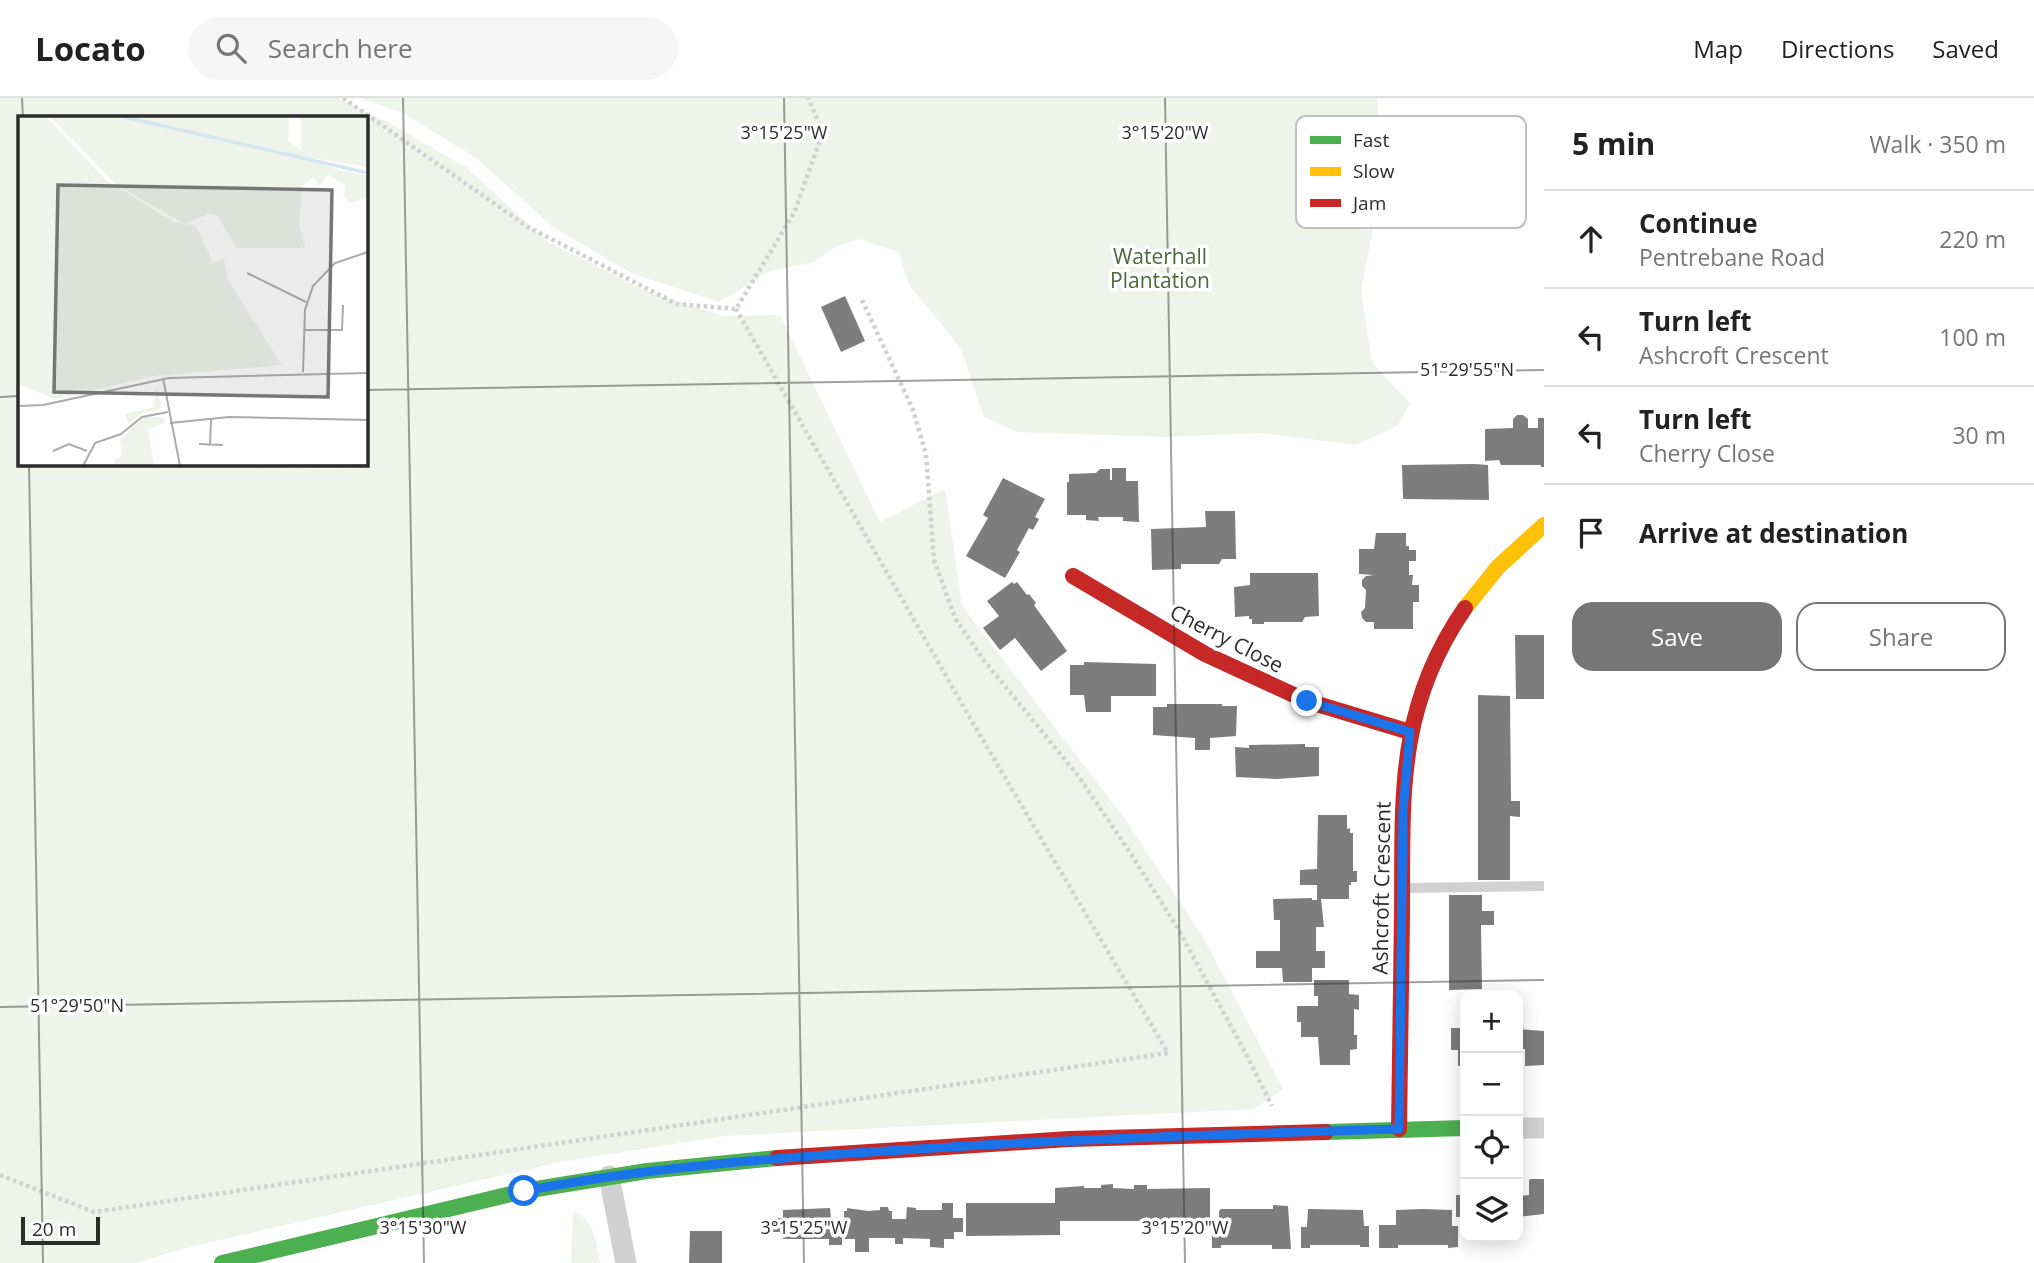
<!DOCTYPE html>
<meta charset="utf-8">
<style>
:root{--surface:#fff;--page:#f6f6f6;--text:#222;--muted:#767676;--line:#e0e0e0;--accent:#767676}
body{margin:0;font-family:"Open Sans",sans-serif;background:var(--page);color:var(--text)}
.controls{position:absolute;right:21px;bottom:21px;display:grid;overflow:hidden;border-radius:14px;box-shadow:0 4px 18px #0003}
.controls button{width:63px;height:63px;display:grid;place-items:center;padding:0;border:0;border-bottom:2px solid var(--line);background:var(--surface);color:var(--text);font:35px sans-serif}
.scale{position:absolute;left:21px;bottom:18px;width:79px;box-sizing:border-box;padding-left:7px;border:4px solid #2c2c2c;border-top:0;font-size:19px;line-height:24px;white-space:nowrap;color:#2c2c2c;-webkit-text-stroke:5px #fff;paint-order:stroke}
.stop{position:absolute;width:21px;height:21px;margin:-16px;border:5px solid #1a73e8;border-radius:50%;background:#fff}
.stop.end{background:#1a73e8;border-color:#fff;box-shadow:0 2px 7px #0008}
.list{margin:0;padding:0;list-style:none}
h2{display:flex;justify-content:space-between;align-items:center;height:91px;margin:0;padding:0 28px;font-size:30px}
h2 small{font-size:23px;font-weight:400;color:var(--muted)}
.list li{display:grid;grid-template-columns:46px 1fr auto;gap:21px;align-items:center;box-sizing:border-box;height:98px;padding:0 28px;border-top:2px solid var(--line)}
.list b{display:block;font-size:26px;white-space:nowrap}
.list p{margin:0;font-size:23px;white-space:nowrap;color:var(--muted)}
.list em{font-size:23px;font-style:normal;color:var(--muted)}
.actions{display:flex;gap:14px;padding:21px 28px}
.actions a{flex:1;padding:16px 0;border:2px solid var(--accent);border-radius:21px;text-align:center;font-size:24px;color:var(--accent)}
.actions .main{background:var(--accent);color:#fff}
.icon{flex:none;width:38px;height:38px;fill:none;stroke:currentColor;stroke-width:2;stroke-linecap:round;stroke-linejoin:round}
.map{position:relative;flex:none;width:1544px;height:1165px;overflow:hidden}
header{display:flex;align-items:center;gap:42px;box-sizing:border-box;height:98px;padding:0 35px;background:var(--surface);border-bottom:2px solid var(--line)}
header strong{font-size:33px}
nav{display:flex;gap:38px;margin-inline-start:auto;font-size:24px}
.search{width:490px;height:63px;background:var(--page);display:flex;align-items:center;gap:18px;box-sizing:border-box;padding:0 24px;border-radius:38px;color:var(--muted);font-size:26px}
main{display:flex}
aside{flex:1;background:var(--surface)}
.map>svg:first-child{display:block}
.green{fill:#eef4ea;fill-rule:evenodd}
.building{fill:#7d7d7d}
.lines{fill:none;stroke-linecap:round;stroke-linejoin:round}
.path{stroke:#d1d1d1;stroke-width:4.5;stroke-dasharray:3.5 3.5;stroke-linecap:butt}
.lane{stroke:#d1d1d1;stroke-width:10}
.street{stroke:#d1d1d1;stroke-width:21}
.fast{stroke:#4caf50;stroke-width:16}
.slow{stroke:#ffc107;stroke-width:16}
.jam{stroke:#c62828;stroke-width:16}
.route{stroke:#1a73e8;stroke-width:9}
.ticks{fill:none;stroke:#2c2c2c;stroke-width:2;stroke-opacity:0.45}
.labels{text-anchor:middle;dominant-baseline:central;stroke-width:7;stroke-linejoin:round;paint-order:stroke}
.park-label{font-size:21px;fill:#4d6937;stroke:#fff}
.street-label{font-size:21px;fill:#2c2c2c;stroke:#fff}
.inset-river{fill:none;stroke:#d4e6f2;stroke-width:3.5}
.inset-road{fill:none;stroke:#ababab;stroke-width:2}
.view{fill:#767676;fill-opacity:0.15;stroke:#767676;stroke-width:3.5}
.inset-edge{fill:none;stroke:#2c2c2c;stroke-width:3.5}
.key{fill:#fff;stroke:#c0c0c0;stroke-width:2}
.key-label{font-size:19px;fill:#2c2c2c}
.ticks-label{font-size:18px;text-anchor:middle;fill:#2c2c2c;stroke:#fff;stroke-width:7;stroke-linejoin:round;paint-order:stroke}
</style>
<header>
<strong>Locato</strong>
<div class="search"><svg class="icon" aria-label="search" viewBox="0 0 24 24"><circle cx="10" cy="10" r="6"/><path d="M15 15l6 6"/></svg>Search here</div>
<nav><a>Map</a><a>Directions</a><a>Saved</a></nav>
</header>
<main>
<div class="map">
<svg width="1544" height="1165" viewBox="0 0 1544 1165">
<rect width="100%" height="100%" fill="#fff"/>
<!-- green -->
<g class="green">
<path d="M0,0H338L389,25L467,70L548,144L653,196L724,218L780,217L880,424L945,391L962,508L1125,721L1206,844L1283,991L1254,1011L724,1038L560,1064L190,1149L135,1165H0ZM366,19V366H19V19Z"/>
<path d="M361,0H1377L1383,80L1361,193L1372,265L1410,305L1398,328L1356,347L1263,335L1165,339L1017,334L984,319L960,249L909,187L899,154L859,141L835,149L814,164L770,173L719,204L631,175L553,129L476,60L403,15Z"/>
<path d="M573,1113C595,1122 596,1144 600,1165H571Z"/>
</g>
<!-- building -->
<g class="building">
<path d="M845,198L865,243L841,254L821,209Z"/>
<path d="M1517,317H1523L1528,321V330H1538V320H1544V369H1541V367H1501L1499,362L1485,363V331L1513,330V321Z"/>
<path d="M1474,366L1488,367L1489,402L1403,401L1402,367Z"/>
<path d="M1112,370H1126V383H1138L1139,424L1123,423V419H1098L1099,423L1086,422V417H1067V384H1069V376L1096,375L1100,371H1110V382H1112Z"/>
<path d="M1003,380L1045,401L1035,419L1039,421L1033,432L1029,430L1017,452L1020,454L1005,480L966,458L988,420L983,417Z"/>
<path d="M1205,413H1235L1236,461H1222L1219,466H1181V471L1152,472L1151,431L1206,429Z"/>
<path d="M1376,435H1406V448H1409V452H1416V463H1409V477H1413L1412,487H1419V504H1413V531H1374V524H1366L1362,520L1361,514L1365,510L1366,492L1362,488V482L1366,478L1374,477L1359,476V451H1374Z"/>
<path d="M1250,475H1318L1319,518L1305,519L1302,524H1264V526H1252V521H1249V518L1235,519L1234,489L1250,487Z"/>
<path d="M1012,484L1014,486L1017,484L1027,497L1029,496L1036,505L1034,507L1067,553L1041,573L1015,540L1000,552L983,530L999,518L987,503Z"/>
<path d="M1515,537H1544V601H1516Z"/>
<path d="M1084,564L1156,566V598H1111V614H1086L1084,597H1070V567H1084Z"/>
<path d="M1478,597L1510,598L1511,703H1520V719L1510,718V782H1478Z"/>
<path d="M1167,606H1222V608H1237L1236,638L1210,640V652H1195V640L1153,637V609H1167Z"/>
<path d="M1305,646V649H1319V678L1277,681L1236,679L1235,649L1249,650V647Z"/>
<path d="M1318,717H1347V731L1350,730V735H1353V773H1357V784H1351V787H1349V801H1321L1324,829H1316V853H1325V870H1312V884H1283L1282,870H1256V853H1280V822H1274L1273,801L1312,800V802H1317V787H1300V772L1317,771Z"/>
<path d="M1449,797H1482V813H1494V827H1481L1482,891L1449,892Z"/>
<path d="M1314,882H1349V896L1359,897V912L1354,911V937H1357V951L1350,952V967H1320L1318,939H1301V924H1297V908H1318V898H1314Z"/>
<path d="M1451,930H1461V933H1465V968H1458V952H1451Z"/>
<path d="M1518,931L1544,933V967L1525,968V951H1518Z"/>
<path d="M1531,1081H1544V1116L1518,1119V1098L1529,1097V1082Z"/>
<path d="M1462,1082H1465V1119H1456V1097H1462Z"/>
<path d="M1113,1086V1090L1134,1091V1087H1147V1091L1210,1090V1123H1060V1137L966,1138V1105H1055V1090L1084,1088V1090H1101V1087Z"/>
<path d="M942,1105H953V1120H963V1134H954V1141H944V1150L930,1149V1141L903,1140V1146H895V1140H869V1154H855V1141H845V1138H842V1147H829V1141H783L784,1134H773V1120H783V1112L830,1110L831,1121H844V1113H847V1110L868,1113L880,1112V1109H888L889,1113H892V1121H906L907,1109L916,1110V1112H942Z"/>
<path d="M1273,1107L1288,1108L1291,1151H1272V1147H1221V1150H1212V1130L1219,1129V1113L1221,1111H1273Z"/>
<path d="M1308,1111L1363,1112L1364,1128H1369V1149H1360V1147H1310V1150H1301V1129H1307Z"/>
<path d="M1423,1111L1452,1112V1128H1458V1149L1448,1150V1147H1398V1150H1379V1127H1396V1112Z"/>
<path d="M690,1133H722V1165H689Z"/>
</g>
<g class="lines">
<!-- path -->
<g class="path">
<path d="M343,0L528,129L677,206L736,211L794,115L823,34L808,0"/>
<path d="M862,202L913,312L926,356L934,462L955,520L982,560L1079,679L1129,753L1177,829L1245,954L1272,1008"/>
<path d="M0,1077L94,1114L1168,955L977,632L736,211"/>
</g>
<!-- lane -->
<path class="lane" d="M1405,790L1544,788"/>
<!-- street -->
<g class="street">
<path d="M1518,1030H1544"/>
<path d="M609,1078L626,1165"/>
</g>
<!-- fast -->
<g class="fast">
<path d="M1326,1034L1465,1030"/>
<path d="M222,1165L524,1093L647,1073L777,1060"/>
</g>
<!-- slow -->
<path class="slow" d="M1465,510L1498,469L1544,427"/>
<!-- jam -->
<g class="jam">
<path d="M1073,478L1205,556L1307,603L1410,634"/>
<path d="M1399,1031C1400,960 1401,889 1402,817C1403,701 1395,611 1465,510"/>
<path d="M777,1060L1069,1041L1326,1034"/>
</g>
</g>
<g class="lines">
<!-- route -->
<path class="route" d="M524,1093C649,1069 775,1060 902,1052C1068,1041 1233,1036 1399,1031L1403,713L1410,634L1307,603"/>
</g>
<!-- ticks -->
<path class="ticks" d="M22,0L23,19M403,0L424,1165M784,0L804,1165M1165,0L1185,1165M366,292L1544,272M0,299L19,298M29,366L43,1165M0,909L1544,882"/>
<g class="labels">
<!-- park labels -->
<g class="park-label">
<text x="1160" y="158">Waterhall<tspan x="1160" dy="24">Plantation</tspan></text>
</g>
<!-- street labels -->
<g class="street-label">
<text transform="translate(1227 540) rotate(27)">Cherry Close</text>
<text transform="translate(1381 790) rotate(-89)">Ashcroft Crescent</text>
</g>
</g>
<!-- overview -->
<g transform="translate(18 18)">
<rect width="350" height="350" fill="#fff"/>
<path d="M0,0H27L88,64L155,106L178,110L195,147L206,142L209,163L264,249L136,260L37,283L0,268ZM32,0H271L270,25L283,34V0H350V51L294,42L317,53L350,60V82L332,87L326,80L327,69L310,59L301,70L296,61L284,70L281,108L287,132H219L199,99L192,97L167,108L97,68ZM138,269L144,292L123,298L110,308L107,298L136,291ZM127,301H144L148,306L130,314L136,350H98L96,344L104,340L102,323Z" fill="#eef4ea"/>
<path class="inset-river" d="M102,0L350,57"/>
<path class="inset-road" d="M229,157L288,186M286,214H324L325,189M285,256L287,194L295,170L317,147L350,136M145,262L162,350M0,290L25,289L151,262L350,257M152,307L211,301L350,304M181,328L205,329M192,329L193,303M35,335L51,328L69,335M65,350L77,327L103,318L124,301L150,296M225,350L350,349"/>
<path class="view" d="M40,69L314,74L310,281L36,276Z"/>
<rect width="350" height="350" class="inset-edge"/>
</g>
<!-- legend -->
<rect x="1296" y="18" width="230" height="112" rx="10" class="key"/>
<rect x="1310" y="38" width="31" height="8" fill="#4caf50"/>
<rect x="1310" y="69" width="31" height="9" fill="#ffc107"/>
<rect x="1310" y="101" width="31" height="8" fill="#c62828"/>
<g class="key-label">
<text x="1353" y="49">Fast</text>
<text x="1353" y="80">Slow</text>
<text x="1353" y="112">Jam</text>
</g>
<g class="ticks-label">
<text x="784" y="41">3°15'25"W</text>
<text x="1165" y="41">3°15'20"W</text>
<text x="1467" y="278">51°29'55"N</text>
<text x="77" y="914">51°29'50"N</text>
<text x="423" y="1136">3°15'30"W</text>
<text x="804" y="1136">3°15'25"W</text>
<text x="1185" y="1136">3°15'20"W</text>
</g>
</svg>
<div class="controls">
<button>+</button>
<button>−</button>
<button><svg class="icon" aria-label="locate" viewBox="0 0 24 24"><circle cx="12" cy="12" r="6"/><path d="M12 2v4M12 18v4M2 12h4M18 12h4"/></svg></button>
<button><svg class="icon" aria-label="layers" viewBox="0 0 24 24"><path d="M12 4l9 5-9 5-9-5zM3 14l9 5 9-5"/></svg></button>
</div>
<div class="scale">20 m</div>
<div class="stop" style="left:524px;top:1093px"></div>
<div class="stop end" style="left:1307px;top:603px"></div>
</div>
<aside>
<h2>5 min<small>Walk · 350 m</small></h2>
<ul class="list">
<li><svg class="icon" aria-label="ahead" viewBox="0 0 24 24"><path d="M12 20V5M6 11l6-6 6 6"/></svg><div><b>Continue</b><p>Pentrebane Road</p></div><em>220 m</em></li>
<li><svg class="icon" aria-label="left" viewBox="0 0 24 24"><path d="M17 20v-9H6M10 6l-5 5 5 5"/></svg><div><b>Turn left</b><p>Ashcroft Crescent</p></div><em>100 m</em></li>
<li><svg class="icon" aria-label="left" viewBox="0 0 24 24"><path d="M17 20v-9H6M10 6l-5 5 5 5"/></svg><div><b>Turn left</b><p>Cherry Close</p></div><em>30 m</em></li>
<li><svg class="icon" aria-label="arrive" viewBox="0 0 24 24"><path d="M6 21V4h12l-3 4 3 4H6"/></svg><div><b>Arrive at destination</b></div></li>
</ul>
<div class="actions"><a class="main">Save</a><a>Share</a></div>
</aside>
</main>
